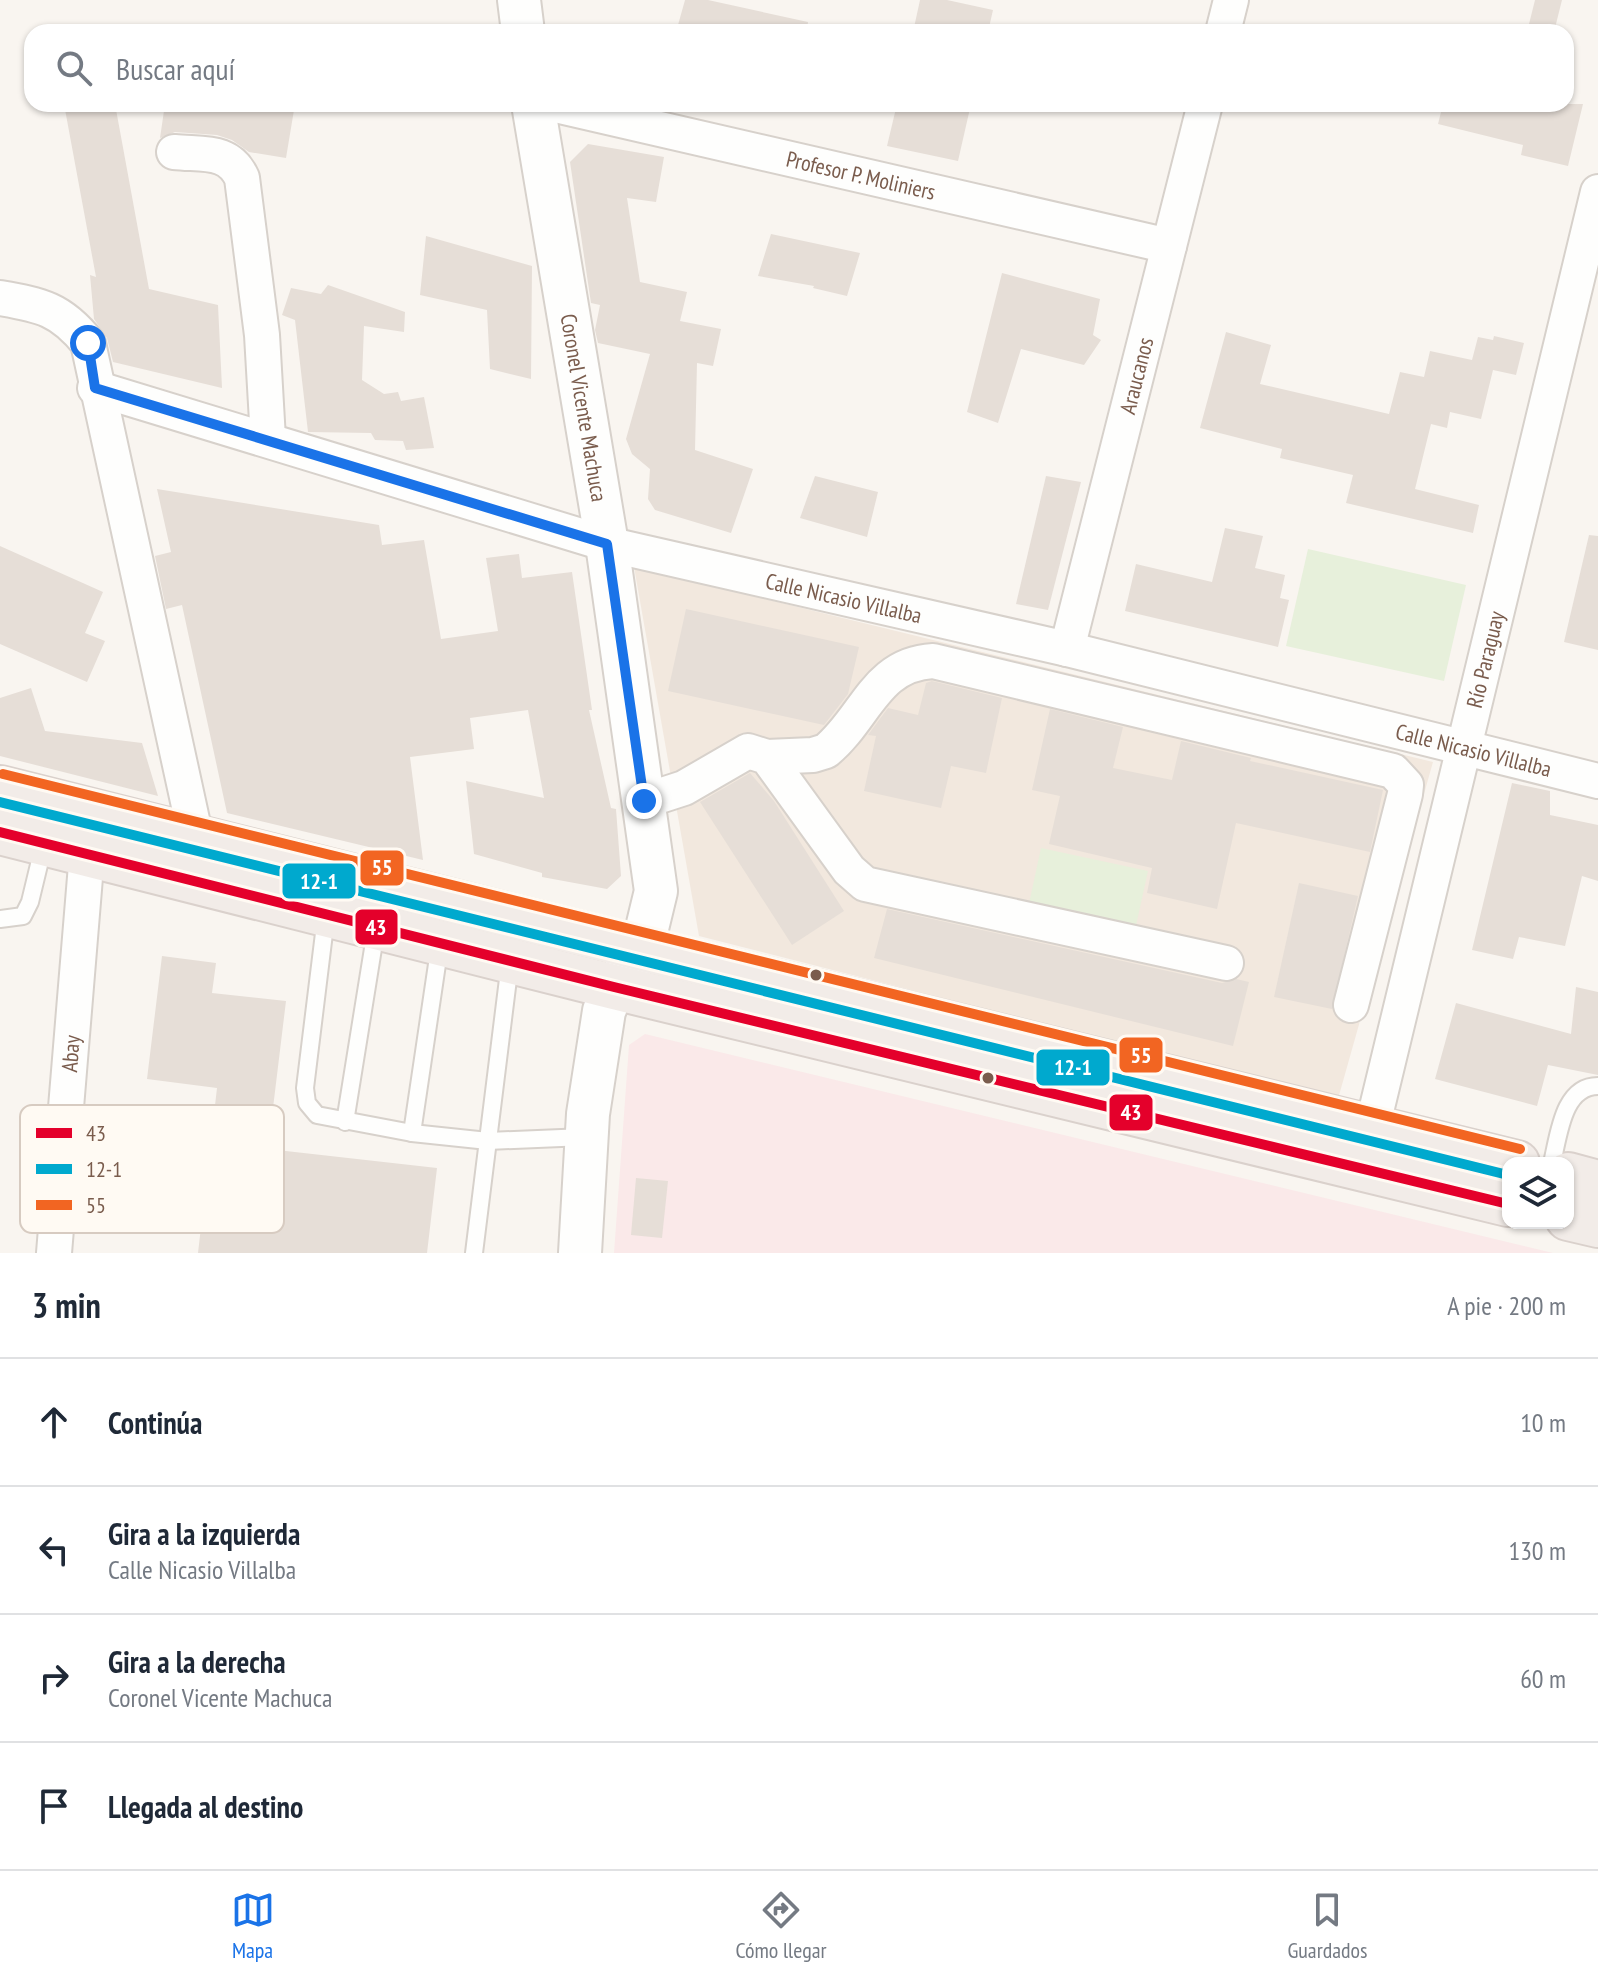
<!DOCTYPE html>
<html lang="es">
<meta charset="utf-8">
<style>
:root{--surface:#fff;--page:#f2f2f3;--text:#1f2937;--muted:#747a83;--line:#e0e1e3;--accent:#1a73e8}
body{margin:0;font-family:"PT Sans Narrow",sans-serif;background:var(--page);color:var(--text)}
.controls{position:absolute;right:24px;bottom:24px;display:grid;overflow:hidden;border-radius:16px;box-shadow:0 2px 6px #0004}
.controls button{width:72px;height:72px;display:grid;place-items:center;padding:0;border:0;border-bottom:2px solid var(--line);background:var(--surface);color:var(--text);font:40px sans-serif}
.stop{position:absolute;width:24px;height:24px;margin:-18px;border:6px solid #1a73e8;border-radius:50%;background:#fff}
.stop.end{background:#1a73e8;border-color:#fff;box-shadow:0 2px 8px #0008}
.list{margin:0;padding:0;list-style:none}
h2{display:flex;justify-content:space-between;align-items:center;height:104px;margin:0;padding:0 32px;font-size:34px}
h2 small{font-size:26px;font-weight:400;color:var(--muted)}
.list li{display:grid;grid-template-columns:52px 1fr auto;gap:24px;align-items:center;box-sizing:border-box;height:128px;padding:0 32px;border-top:2px solid var(--line)}
.list b{display:block;font-size:30px;white-space:nowrap}
.list p{margin:0;font-size:26px;white-space:nowrap;color:var(--muted)}
.list em{font-size:26px;font-style:normal;color:var(--muted)}
.icon{flex:none;width:44px;height:44px;fill:none;stroke:currentColor;stroke-width:2;stroke-linecap:round;stroke-linejoin:round}
.map{position:relative;flex:none;width:1598px;height:1253px;overflow:hidden}
.search{position:absolute;background:var(--surface);box-shadow:0 2px 6px #0004;left:24px;right:24px;top:24px;height:88px;display:flex;align-items:center;gap:20px;box-sizing:border-box;padding:0 28px;border-radius:24px;color:var(--muted);font-size:30px}
.sheet{height:616px;background:var(--surface)}
nav{display:flex;justify-content:space-around;align-items:center;box-sizing:border-box;height:112px;border-top:2px solid var(--line);background:var(--surface);font-size:22px;color:var(--muted)}
nav a{display:grid;justify-items:center;gap:4px}
nav .on{color:var(--accent)}
.map>svg:first-child{display:block}
.residential{fill:#f2e8de}
.medical{fill:#fae9e9}
.green{fill:#e7f0db}
.building{fill:#e6ded7}
.lines{fill:none;stroke-linecap:round;stroke-linejoin:round}
.service-casing{stroke:#d7d1cb;stroke-width:20}
.minor-casing{stroke:#d7d1cb;stroke-width:38}
.tertiary-casing{stroke:#d7d1cb;stroke-width:46}
.trunk-casing{stroke:#dad1cc;stroke-width:48}
.service{stroke:#fefefd;stroke-width:16}
.minor{stroke:#fefefd;stroke-width:34}
.tertiary{stroke:#fefefd;stroke-width:42}
.trunk{stroke:#f2ece8;stroke-width:44}
.bus-1-casing{stroke:#fffaf3;stroke-width:16}
.bus-2-casing{stroke:#fffaf3;stroke-width:16}
.bus-3-casing{stroke:#fffaf3;stroke-width:16}
.bus-1{stroke:#e4002b;stroke-width:10}
.bus-2{stroke:#00a9ce;stroke-width:10}
.bus-3{stroke:#f26522;stroke-width:10}
.route{stroke:#1a73e8;stroke-width:10}
.bus-dot{fill:#7a5c4d;stroke:#fffaf3;stroke-width:3}
.labels{text-anchor:middle;dominant-baseline:central;stroke-width:8;stroke-linejoin:round;paint-order:stroke}
.street-label{font-size:22px;fill:#7a5c4d;stroke:#fffaf3}
.key{fill:#fffaf3;stroke:#d7cbc1;stroke-width:2}
.key-label{font-size:22px;fill:#7a5c4d}
.line-badge{stroke:#fffaf3;stroke-width:3}
.badge-label{font-size:22px;text-anchor:middle;font-weight:bold;fill:#fff}
</style>
<div class="map">
<svg width="1598" height="1253" viewBox="0 0 1598 1253">
<rect width="100%" height="100%" fill="#f9f5f0"/>
<!-- residential -->
<path class="residential" d="M634,567L1433,762L1338,1099L699,936Z"/>
<!-- medical -->
<path class="medical" d="M645,1034L1553,1253H614L629,1045Z"/>
<!-- green -->
<g class="green">
<path d="M1308,549L1466,585L1444,681L1286,646Z"/>
<path d="M1041,848L1148,871L1135,930L1028,908Z"/>
</g>
<!-- building -->
<g class="building">
<path d="M685,0H708L808,22L807,32H676Z"/>
<path d="M920,0H947L993,10L988,32H913Z"/>
<path d="M1535,0H1562L1554,32H1527Z"/>
<path d="M64,104H115L149,289L218,305L222,388L113,362L107,338L94,319L90,275L96,277Z"/>
<path d="M165,104H295L286,158L249,152L232,140L217,135L175,132L160,138Z"/>
<path d="M897,104H971L958,161L887,146Z"/>
<path d="M1443,104H1583L1568,166L1521,155L1523,145L1438,124Z"/>
<path d="M588,144L664,157L656,202L627,198L640,282L687,292L680,321L721,329L713,366L697,363L695,450L753,469L731,533L655,510L648,499L650,469L632,454L626,439L650,354L598,343L595,330L600,305L591,303L570,162Z"/>
<path d="M771,234L860,253L847,296L813,288L814,286L758,276Z"/>
<path d="M426,236L532,266L531,379L490,369L487,310L420,295Z"/>
<path d="M1002,273L1100,299L1093,335L1101,340L1084,365L1021,349L998,423L967,412Z"/>
<path d="M328,285L405,312L404,332L364,326L362,380L384,394L398,392L401,401L424,397L434,448L406,450L403,441L375,440L371,433L308,432L295,320L282,315L291,288L321,294Z"/>
<path d="M1226,332L1271,345L1260,384L1389,414L1400,372L1424,377L1430,351L1472,360L1478,337L1493,340L1494,336L1524,343L1516,375L1493,370L1481,419L1450,412L1447,428L1431,424L1415,489L1479,505L1473,533L1346,503L1353,475L1280,458L1282,449L1200,428Z"/>
<path d="M815,476L878,492L867,537L800,518Z"/>
<path d="M1046,476L1081,482L1048,610L1016,604Z"/>
<path d="M157,489L379,525L382,545L424,540L441,639L498,631L486,558L519,554L522,578L572,572L592,710H589L611,808L616,809L621,876L607,889L542,877V873L474,854L466,781L544,798L528,710L470,718L474,749L410,757L423,860L227,813L182,605L166,609L155,556L171,552Z"/>
<path d="M1225,528L1263,536L1255,568L1285,575L1280,598L1289,600L1278,647L1125,611L1136,564L1212,582Z"/>
<path d="M1589,535L1598,536V650L1564,642Z"/>
<path d="M0,546L103,592L85,633L105,641L87,682L0,644Z"/>
<path d="M686,609L859,647L848,694L824,725L668,691Z"/>
<path d="M932,681L1002,698L986,773L951,766L941,808L864,791L876,736L868,735L888,708L918,715L926,683Z"/>
<path d="M31,688L45,731L142,743L158,796L0,756V698Z"/>
<path d="M1050,709L1123,727L1113,768L1172,780L1181,741L1251,758L1250,761L1383,790L1370,852L1236,823L1217,909L1147,893L1152,868L1049,844L1060,796L1032,790Z"/>
<path d="M750,773L774,801L844,911L792,945L700,802Z"/>
<path d="M1512,783L1550,791V815L1598,825V881L1582,876L1565,946L1519,937L1513,959L1472,950Z"/>
<path d="M1299,883L1358,896L1332,1009L1274,997Z"/>
<path d="M887,909L1222,983L1236,979L1249,982L1233,1046L874,958Z"/>
<path d="M162,956L216,963L212,993L286,1001L268,1149L437,1168L427,1253H198L217,1088L147,1079Z"/>
<path d="M1576,987L1598,992V1075L1548,1065L1537,1106L1435,1079L1456,1003L1571,1034Z"/>
<path d="M636,1178L668,1181L662,1238L631,1235Z"/>
</g>
<g class="lines">
<defs>
<g id="service">
<path d="M326,917L305,1088L307,1103L317,1115L412,1133L488,1141L585,1137"/>
<path d="M0,919L23,916L30,902L44,844"/>
<path d="M345,1122L376,930"/>
<path d="M412,1133L440,944"/>
<path d="M1552,1163C1559,1134 1563,1086 1598,1086"/>
<path d="M474,1253L510,963"/>
</g>
<g id="minor">
<path d="M1223,32L1231,0"/>
<path id="s1" d="M551,104L1169,246"/>
<path d="M174,152C203,155 229,149 242,178L262,335L268,439"/>
<path d="M0,298C41,305 61,309 88,343L196,838"/>
<path id="s2" d="M95,388L607,544L1067,649L1598,781"/>
<path id="s3" d="M1067,649L1205,104"/>
<path d="M767,757L813,755L826,751C866,718 875,664 933,661L1393,771L1406,785L1405,794L1351,1005"/>
<path d="M644,801L684,788L748,751L767,757L849,870L865,884L1226,963"/>
<path id="s4" d="M1372,1128L1598,192"/>
<path id="s5" d="M54,1253L87,853"/>
</g>
<g id="tertiary">
<path d="M519,0L523,32"/>
<path id="s6" d="M533,104L607,544L656,891L642,949L614,987L604,1011L588,1114L580,1253"/>
</g>
<g id="trunk">
<path d="M0,788L666,955L1517,1163"/>
<path d="M0,832L614,987L1508,1204"/>
<path d="M1568,1175L1598,1183"/>
<path d="M1568,1218L1598,1225"/>
</g>
</defs>
<!-- service casing -->
<use href="#service" class="service-casing"/>
<!-- minor casing -->
<use href="#minor" class="minor-casing"/>
<!-- tertiary casing -->
<use href="#tertiary" class="tertiary-casing"/>
<!-- trunk casing -->
<use href="#trunk" class="trunk-casing"/>
<!-- service -->
<use href="#service" class="service"/>
<!-- minor -->
<use href="#minor" class="minor"/>
<!-- tertiary -->
<use href="#tertiary" class="tertiary"/>
<!-- trunk -->
<use href="#trunk" class="trunk"/>
<defs>
<path id="bus-1" d="M0,832L614,987L1508,1204"/>
<path id="bus-2" d="M0,802L1508,1175"/>
<path id="bus-3" d="M3,774L1520,1149"/>
</defs>
<!-- bus-1 casing -->
<use href="#bus-1" class="bus-1-casing"/>
<!-- bus-2 casing -->
<use href="#bus-2" class="bus-2-casing"/>
<!-- bus-3 casing -->
<use href="#bus-3" class="bus-3-casing"/>
<!-- bus-1 -->
<use href="#bus-1" class="bus-1"/>
<!-- bus-2 -->
<use href="#bus-2" class="bus-2"/>
<!-- bus-3 -->
<use href="#bus-3" class="bus-3"/>
</g>
<g class="lines">
<!-- route -->
<path class="route" d="M88,343L95,388L607,544L644,801"/>
</g>
<!-- markers -->
<g class="bus-dot">
<circle cx="816" cy="975" r="7"/>
<circle cx="988" cy="1078" r="7"/>
</g>
<g class="labels">
<!-- street labels -->
<g class="street-label">
<text stroke="none"><textPath href="#s1" startOffset="318">Profesor P. Moliniers</textPath></text>
<text stroke="none"><textPath href="#s3" startOffset="282">Araucanos</textPath></text>
<text stroke="none"><textPath href="#s6" startOffset="308">Coronel Vicente Machuca</textPath></text>
<text stroke="none"><textPath href="#s2" startOffset="778">Calle Nicasio Villalba</textPath></text>
<text stroke="none"><textPath href="#s4" startOffset="482">Río Paraguay</textPath></text>
<text stroke="none"><textPath href="#s2" startOffset="1426">Calle Nicasio Villalba</textPath></text>
<text stroke="none"><textPath href="#s5" startOffset="200">Abay</textPath></text>
</g>
</g>
<!-- legend -->
<rect x="20" y="1105" width="264" height="128" rx="12" class="key"/>
<rect x="36" y="1128" width="36" height="10" fill="#e4002b"/>
<rect x="36" y="1164" width="36" height="10" fill="#00a9ce"/>
<rect x="36" y="1200" width="36" height="10" fill="#f26522"/>
<g class="key-label">
<text x="86" y="1141">43</text>
<text x="86" y="1177">12-1</text>
<text x="86" y="1213">55</text>
</g>
<g class="line-badge">
<rect x="359" y="849" width="46" height="38" rx="8" fill="#f26522"/>
<rect x="281" y="862" width="76" height="38" rx="8" fill="#00a9ce"/>
<rect x="354" y="908" width="45" height="38" rx="8" fill="#e4002b"/>
<rect x="1118" y="1036" width="46" height="38" rx="8" fill="#f26522"/>
<rect x="1035" y="1048" width="76" height="39" rx="8" fill="#00a9ce"/>
<rect x="1108" y="1093" width="46" height="39" rx="8" fill="#e4002b"/>
</g>
<g class="badge-label">
<text x="382" y="875">55</text>
<text x="319" y="889">12-1</text>
<text x="376" y="935">43</text>
<text x="1141" y="1063">55</text>
<text x="1073" y="1075">12-1</text>
<text x="1131" y="1120">43</text>
</g>
</svg>
<div class="controls">
<button><svg class="icon" aria-label="layers" viewBox="0 0 24 24"><path d="M12 4l9 5-9 5-9-5zM3 14l9 5 9-5"/></svg></button>
</div>
<div class="stop" style="left:88px;top:343px"></div>
<div class="stop end" style="left:644px;top:801px"></div>
<div class="search"><svg class="icon" aria-label="search" viewBox="0 0 24 24"><circle cx="10" cy="10" r="6"/><path d="M15 15l6 6"/></svg>Buscar aquí</div>
</div>
<section class="sheet">
<h2>3 min<small>A pie · 200 m</small></h2>
<ul class="list">
<li><svg class="icon" aria-label="ahead" viewBox="0 0 24 24"><path d="M12 20V5M6 11l6-6 6 6"/></svg><div><b>Continúa</b></div><em>10 m</em></li>
<li><svg class="icon" aria-label="left" viewBox="0 0 24 24"><path d="M17 20v-9H6M10 6l-5 5 5 5"/></svg><div><b>Gira a la izquierda</b><p>Calle Nicasio Villalba</p></div><em>130 m</em></li>
<li><svg class="icon" aria-label="right" viewBox="0 0 24 24"><path d="M7 20v-9h11M14 6l5 5-5 5"/></svg><div><b>Gira a la derecha</b><p>Coronel Vicente Machuca</p></div><em>60 m</em></li>
<li><svg class="icon" aria-label="arrive" viewBox="0 0 24 24"><path d="M6 21V4h12l-3 4 3 4H6"/></svg><div><b>Llegada al destino</b></div></li>
</ul>
</section>
<nav>
<a class="on"><svg class="icon" aria-label="map" viewBox="0 0 24 24"><path d="M3 6l6-2 6 2 6-2v14l-6 2-6-2-6 2zM9 4v14M15 6v14"/></svg>Mapa</a>
<a><svg class="icon" aria-label="directions" viewBox="0 0 24 24"><path d="M12 3l9 9-9 9-9-9zM9 14v-3h6M13 9l2 2-2 2"/></svg>Cómo llegar</a>
<a><svg class="icon" aria-label="saved" viewBox="0 0 24 24"><path d="M7 4h10v16l-5-4-5 4z"/></svg>Guardados</a>
</nav>
